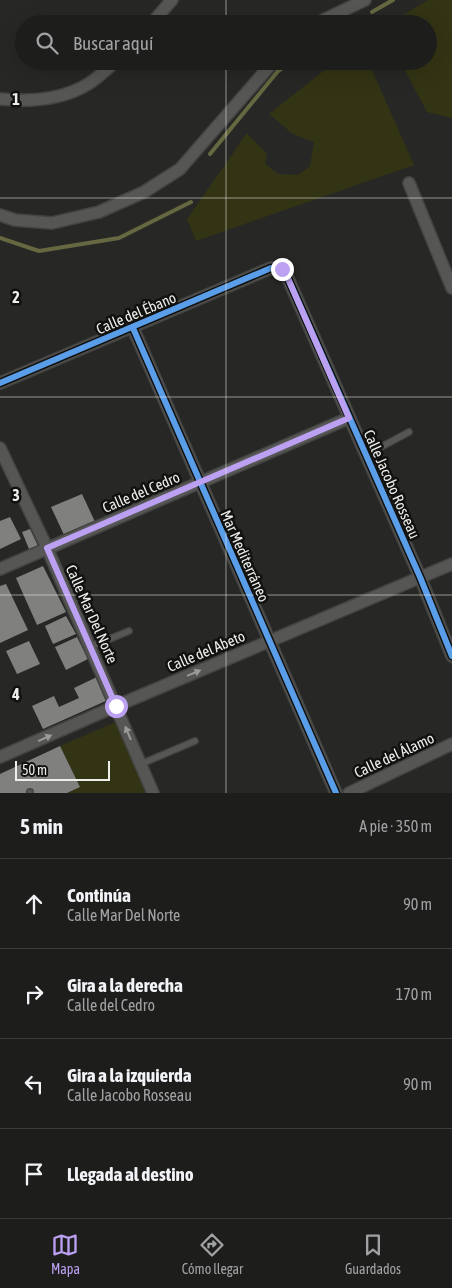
<!DOCTYPE html>
<html lang="es">
<meta charset="utf-8">
<style>
:root{--surface:#1d1e1c;--page:#252725;--text:#f1f3f6;--muted:#a0a2a3;--line:#3b3c3b;--accent:#bca0f2}
body{margin:0;font-family:"Asap Condensed",sans-serif;background:var(--page);color:var(--text)}
.scale{position:absolute;left:15px;bottom:12px;width:95px;box-sizing:border-box;padding-left:5px;border:2px solid #eeeeeb;border-top:0;font-size:14px;line-height:18px;white-space:nowrap;color:#eeeeeb;-webkit-text-stroke:4px #11110f;paint-order:stroke}
.stop{position:absolute;width:15px;height:15px;margin:-11px;border:4px solid #bca0f2;border-radius:50%;background:#fff}
.stop.end{background:#bca0f2;border-color:#fff;box-shadow:0 1px 5px #0008}
.list{margin:0;padding:0;list-style:none}
h2{display:flex;justify-content:space-between;align-items:center;height:65px;margin:0;padding:0 20px;font-size:21px}
h2 small{font-size:16px;font-weight:400;color:var(--muted)}
.list li{display:grid;grid-template-columns:32px 1fr auto;gap:15px;align-items:center;box-sizing:border-box;height:90px;padding:0 20px;border-top:1px solid var(--line)}
.list b{display:block;font-size:19px;white-space:nowrap}
.list p{margin:0;font-size:16px;white-space:nowrap;color:var(--muted)}
.list em{font-size:16px;font-style:normal;color:var(--muted)}
.icon{flex:none;width:28px;height:28px;fill:none;stroke:currentColor;stroke-width:2;stroke-linecap:round;stroke-linejoin:round}
.map{position:relative;flex:none;width:452px;height:793px;overflow:hidden}
.search{position:absolute;background:var(--surface);box-shadow:0 5px 20px #0002;left:15px;right:15px;top:15px;height:55px;display:flex;align-items:center;gap:12px;box-sizing:border-box;padding:0 18px;border-radius:28px;color:var(--muted);font-size:19px}
.sheet{height:425px;background:var(--surface)}
nav{display:flex;justify-content:space-around;align-items:center;box-sizing:border-box;height:70px;border-top:1px solid var(--line);background:var(--surface);font-size:14px;color:var(--muted)}
nav a{display:grid;justify-items:center;gap:2px}
nav .on{color:var(--accent)}
.map>svg:first-child{display:block}
.green{fill:#333414}
.lines{fill:none;stroke-linecap:round;stroke-linejoin:round}
.stream{stroke:#666841;stroke-width:4}
.building{fill:#80807e}
.service-casing{stroke:#434342;stroke-width:8}
.minor-casing{stroke:#434342;stroke-width:14}
.service{stroke:#565655;stroke-width:5.5}
.minor{stroke:#565655;stroke-width:11}
.cycleway-casing{stroke:#11110f;stroke-width:9}
.cycleway{stroke:#5a9eea;stroke-width:6}
.oneway{fill:#9a9a98}
.route{stroke:#bca0f2;stroke-width:6}
.grid{fill:none;stroke:#eeeeeb;stroke-width:1;stroke-opacity:0.55}
.labels{text-anchor:middle;dominant-baseline:central;stroke-width:5;stroke-linejoin:round;paint-order:stroke}
.street-label{font-size:15px;fill:#eeeeeb;stroke:#11110f}
.grid-label{font-size:16px;text-anchor:middle;font-weight:bold;fill:#eeeeeb;stroke:#11110f;stroke-width:5;stroke-linejoin:round;paint-order:stroke}
</style>
<div class="map">
<svg width="452" height="793" viewBox="0 0 452 793">
<rect width="100%" height="100%" fill="#272825"/>
<!-- green -->
<g class="green">
<path d="M428,0H452V118L427,112L400,61H428V24H388Z"/>
<path d="M336,61H368L414,165L196,241L187,219L247,133L267,154L265,164L278,174L298,175L310,166L314,142L293,134L269,114Z"/>
<path d="M116,722L148,789L147,793H67L80,787L60,746Z"/>
</g>
<g class="lines">
<!-- stream -->
<g class="stream">
<path d="M372,12L393,0"/>
<path d="M347,24L354,18"/>
<path d="M210,154L278,71L292,61"/>
<path d="M0,238L39,251L119,238L191,202"/>
</g>
</g>
<!-- building -->
<g class="building">
<path d="M82,494L96,524L65,537L51,507Z"/>
<path d="M10,517L21,539L0,549V521Z"/>
<path d="M30,529L38,546L29,549L22,532Z"/>
<path d="M43,566L66,612L37,625L16,578Z"/>
<path d="M6,584L28,630L0,643V586Z"/>
<path d="M66,616L76,634L53,644L45,626Z"/>
<path d="M77,637L88,659L66,670L55,647Z"/>
<path d="M29,641L40,664L17,674L6,651Z"/>
<path d="M97,677L108,700L43,729L32,706L54,696L59,707L79,698L74,688Z"/>
<path d="M60,746L80,787L67,793H0V774Z"/>
</g>
<g class="lines">
<defs>
<g id="service">
<path d="M366,455L409,432"/>
<path d="M90,647L129,631"/>
<path d="M141,764L195,741"/>
<path d="M30,792V793"/>
</g>
<g id="minor">
<path d="M151,24L172,0"/>
<path d="M315,24L365,0"/>
<path d="M0,99C30,102 62,100 88,84C98,78 107,69 116,61"/>
<path d="M409,183L452,288"/>
<path d="M0,215L15,220L52,223L99,212L144,192L180,169L274,61"/>
<path d="M133,328L336,793"/>
<path d="M0,383L271,268L282,269L286,274L420,577L452,656"/>
<path d="M0,448L47,548L153,793"/>
<path d="M0,569L349,418"/>
<path d="M0,757L116,706L452,564"/>
<path d="M349,793L452,744"/>
</g>
</defs>
<!-- service casing -->
<use href="#service" class="service-casing"/>
<!-- minor casing -->
<use href="#minor" class="minor-casing"/>
<!-- service -->
<use href="#service" class="service"/>
<!-- minor -->
<use href="#minor" class="minor"/>
<defs>
<g id="cycleway">
<path d="M133,328L336,793"/>
<path d="M0,383L271,268L282,269L286,274L420,577L452,656"/>
</g>
</defs>
<!-- cycleway casing -->
<use href="#cycleway" class="cycleway-casing"/>
<!-- cycleway -->
<use href="#cycleway" class="cycleway"/>
</g>
<!-- one-way arrows -->
<defs><path id="oneway-solid" d="M-6-.8H1V-3.2L6.5 0L1 3.2V.8H-6Z" transform="scale(1.25)"/></defs>
<g class="oneway">
<use href="#oneway-solid" transform="translate(194 673) rotate(-23)"/>
<use href="#oneway-solid" transform="translate(128 733) rotate(-113)"/>
<use href="#oneway-solid" transform="translate(45 738) rotate(-24)"/>
</g>
<g class="lines">
<!-- route -->
<path class="route" d="M116,706L47,548L349,418L286,274L282,269"/>
</g>
<!-- grid -->
<path class="grid" d="M226,0V24M226,61V793M0,198H452M0,397H452M0,595H452"/>
<g class="labels">
<!-- street labels -->
<g class="street-label">
<text transform="translate(136 313) rotate(-23)">Calle del Ébano</text>
<text transform="translate(392 484) rotate(66)">Calle Jacobo Rosseau</text>
<text transform="translate(141 492) rotate(-23)">Calle del Cedro</text>
<text transform="translate(245 556) rotate(66)">Mar Mediterráneo</text>
<text transform="translate(92 614) rotate(66)">Calle Mar Del Norte</text>
<text transform="translate(206 651) rotate(-23)">Calle del Abeto</text>
<text transform="translate(394 755) rotate(-25)">Calle del Álamo</text>
</g>
</g>
<g class="grid-label">
<text x="16" y="105">1</text>
<text x="16" y="303">2</text>
<text x="16" y="501">3</text>
<text x="16" y="700">4</text>
</g>
</svg>
<div class="scale">50 m</div>
<div class="stop" style="left:116px;top:706px"></div>
<div class="stop end" style="left:282px;top:269px"></div>
<div class="search"><svg class="icon" aria-label="search" viewBox="0 0 24 24"><circle cx="10" cy="10" r="6"/><path d="M15 15l6 6"/></svg>Buscar aquí</div>
</div>
<section class="sheet">
<h2>5 min<small>A pie · 350 m</small></h2>
<ul class="list">
<li><svg class="icon" aria-label="ahead" viewBox="0 0 24 24"><path d="M12 20V5M6 11l6-6 6 6"/></svg><div><b>Continúa</b><p>Calle Mar Del Norte</p></div><em>90 m</em></li>
<li><svg class="icon" aria-label="right" viewBox="0 0 24 24"><path d="M7 20v-9h11M14 6l5 5-5 5"/></svg><div><b>Gira a la derecha</b><p>Calle del Cedro</p></div><em>170 m</em></li>
<li><svg class="icon" aria-label="left" viewBox="0 0 24 24"><path d="M17 20v-9H6M10 6l-5 5 5 5"/></svg><div><b>Gira a la izquierda</b><p>Calle Jacobo Rosseau</p></div><em>90 m</em></li>
<li><svg class="icon" aria-label="arrive" viewBox="0 0 24 24"><path d="M6 21V4h12l-3 4 3 4H6"/></svg><div><b>Llegada al destino</b></div></li>
</ul>
</section>
<nav>
<a class="on"><svg class="icon" aria-label="map" viewBox="0 0 24 24"><path d="M3 6l6-2 6 2 6-2v14l-6 2-6-2-6 2zM9 4v14M15 6v14"/></svg>Mapa</a>
<a><svg class="icon" aria-label="directions" viewBox="0 0 24 24"><path d="M12 3l9 9-9 9-9-9zM9 14v-3h6M13 9l2 2-2 2"/></svg>Cómo llegar</a>
<a><svg class="icon" aria-label="saved" viewBox="0 0 24 24"><path d="M7 4h10v16l-5-4-5 4z"/></svg>Guardados</a>
</nav>
